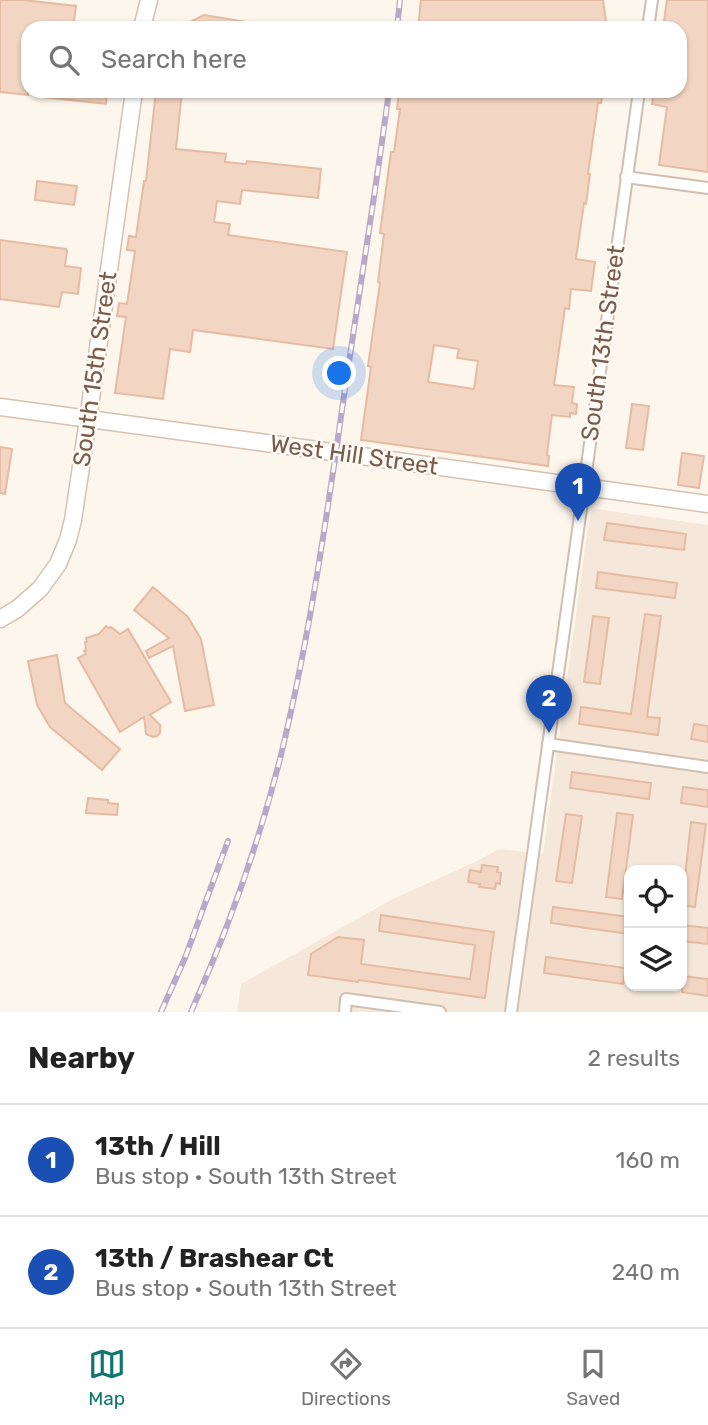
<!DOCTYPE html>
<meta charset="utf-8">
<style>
:root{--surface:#fff;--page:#f2f2f2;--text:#222;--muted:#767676;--line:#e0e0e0;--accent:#0f766e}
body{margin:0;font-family:Rubik,sans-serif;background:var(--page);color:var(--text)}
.controls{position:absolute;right:21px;bottom:21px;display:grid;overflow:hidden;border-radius:14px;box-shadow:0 2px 5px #0004}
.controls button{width:63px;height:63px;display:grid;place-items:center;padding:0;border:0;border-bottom:2px solid var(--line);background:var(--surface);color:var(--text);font:35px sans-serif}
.you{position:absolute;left:340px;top:374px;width:24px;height:24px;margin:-18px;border:5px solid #fff;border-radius:50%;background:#1a73e8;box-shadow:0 0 0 10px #1a73e833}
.badge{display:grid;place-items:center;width:46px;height:46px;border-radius:50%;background:var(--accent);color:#fff;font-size:23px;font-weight:700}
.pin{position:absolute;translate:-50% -58px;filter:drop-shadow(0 2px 4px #0008)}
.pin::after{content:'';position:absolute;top:37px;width:24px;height:21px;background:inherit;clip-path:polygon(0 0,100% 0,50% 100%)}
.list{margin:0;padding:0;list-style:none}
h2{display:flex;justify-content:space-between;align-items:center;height:91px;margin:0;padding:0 28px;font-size:30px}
h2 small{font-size:23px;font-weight:400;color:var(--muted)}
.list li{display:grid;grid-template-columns:46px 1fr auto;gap:21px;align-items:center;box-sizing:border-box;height:112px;padding:0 28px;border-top:2px solid var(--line)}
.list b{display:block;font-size:26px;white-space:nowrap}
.list p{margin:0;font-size:23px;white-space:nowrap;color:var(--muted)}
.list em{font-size:23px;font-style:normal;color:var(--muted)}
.icon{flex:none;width:38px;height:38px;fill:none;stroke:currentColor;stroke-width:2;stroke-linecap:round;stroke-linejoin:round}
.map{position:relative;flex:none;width:708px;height:1012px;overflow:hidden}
.search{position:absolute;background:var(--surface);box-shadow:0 2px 5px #0004;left:21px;right:21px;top:21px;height:77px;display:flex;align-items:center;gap:18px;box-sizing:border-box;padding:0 24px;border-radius:21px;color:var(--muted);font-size:26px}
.sheet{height:315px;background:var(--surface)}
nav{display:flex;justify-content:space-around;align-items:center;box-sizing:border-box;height:98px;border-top:2px solid var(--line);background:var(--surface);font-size:19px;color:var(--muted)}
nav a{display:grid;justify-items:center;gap:4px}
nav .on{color:var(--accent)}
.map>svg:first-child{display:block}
.residential{fill:#f5e8da;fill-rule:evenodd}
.building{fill:#f3d5c3;stroke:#e6bba3;stroke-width:2;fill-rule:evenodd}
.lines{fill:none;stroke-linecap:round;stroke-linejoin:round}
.street-casing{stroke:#d1beb0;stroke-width:14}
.secondary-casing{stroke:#d6c0b0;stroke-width:19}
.street{stroke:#fff;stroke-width:10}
.secondary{stroke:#fff;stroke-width:16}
.rail-casing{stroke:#b9a8c9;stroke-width:6}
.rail{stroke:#fffaf3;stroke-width:3.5;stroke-dasharray:10;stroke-linecap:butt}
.labels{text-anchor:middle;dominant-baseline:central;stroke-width:5;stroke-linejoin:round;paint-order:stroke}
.street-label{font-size:24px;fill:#7a5c4d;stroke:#fffaf3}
</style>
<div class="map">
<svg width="708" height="1012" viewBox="0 0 708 1012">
<rect width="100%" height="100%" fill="#fdf6ec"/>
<!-- residential -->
<path class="residential" d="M596,509L708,525V1012H237L241,984L393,899L477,861L499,849L543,854L587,534L591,512ZM629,870H682V986H629Z"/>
<!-- building -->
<g class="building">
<path d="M0,0H23L76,6L73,28H28V95L0,92Z"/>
<path d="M421,0H603L607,28H418Z"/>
<path d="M667,0H708V172L659,165L667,107L652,104L654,91H680V28H663Z"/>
<path d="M204,15L253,23V28H178Z"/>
<path d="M44,91H107L106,104L44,97Z"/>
<path d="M156,91H182L176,149L226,154L225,162L246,164L247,161L321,169L318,198L242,190L240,204L217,201L214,222L230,224L228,235L347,252L333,349L193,330L190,352L170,349L163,399L115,393L126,317L117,316L119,303L127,304L135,251L127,250L129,236L136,237L144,181H146Z"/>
<path d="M399,91L454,96V91H603L601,103H598L588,174H590L586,204L584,203L576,259L595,262L591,291L571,289L569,309L565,308L554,385L574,387L572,403L577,404L576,414L570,413V417L552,415L547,455L549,456L548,466L361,440L371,367L368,366L380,283L378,282L384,234L380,233L391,152H394L400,109H397ZM434,345L459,349L457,358L478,361L474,389L428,382Z"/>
<path d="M37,181L77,186L74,205L35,200Z"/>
<path d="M0,240L66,249L67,251L65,266L81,268L78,294L62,292L59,307L0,299Z"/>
<path d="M632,404L649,406L643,450L626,448Z"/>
<path d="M0,447L12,449L5,494L0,493Z"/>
<path d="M682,453L704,456L699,488L678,485Z"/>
<path d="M607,523L686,534L684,550L604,540Z"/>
<path d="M598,572L677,583L675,598L596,588Z"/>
<path d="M153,587L188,617L201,639L214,705L185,711L173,646L149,658L146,651L169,638L134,610Z"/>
<path d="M645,614L661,616L647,717L660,718L658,735L579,724L581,707L631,714Z"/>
<path d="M593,616L609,618L600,684L584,682Z"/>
<path d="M106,626L109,628L111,627L120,634L128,629L171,702L150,715L160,725V733L157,736L153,737L146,734L144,717L120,732L78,658L86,654L84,651L86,650L85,642H87L86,638L99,634Z"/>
<path d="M57,655L65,703L120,749L102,770L50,727L37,705L28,661Z"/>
<path d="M694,724L708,726V742L691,739Z"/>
<path d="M572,772L651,783L649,799L570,788Z"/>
<path d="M683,787L708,790V807L681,803Z"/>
<path d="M88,798L108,800V803L118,804L117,815L86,813Z"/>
<path d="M617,813L633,815L622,899L606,897Z"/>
<path d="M566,814L582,816L572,883L556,881Z"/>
<path d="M691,822L706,824L695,907L682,905Z"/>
<path d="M482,865L498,867L497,872L501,873L500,884L496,883L495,889L479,887L480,884L468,882L470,870L481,872Z"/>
<path d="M553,907L629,917V934L551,923Z"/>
<path d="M381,915L494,932L485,998L359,980L358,982L308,975L311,954L338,937L364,940L361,964L470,979L475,945L379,931Z"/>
<path d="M682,925L708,928V944L682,941Z"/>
<path d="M546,957L626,968L623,984L544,973Z"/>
<path d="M682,976L708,979V996L682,992Z"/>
</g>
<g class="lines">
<defs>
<g id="street">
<path d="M648,28L652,0"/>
<path d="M626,177L708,188"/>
<path d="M548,744L708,767"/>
<path d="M345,1012L346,999L440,1012"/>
<path d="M511,1012L639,91"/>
</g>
<g id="secondary">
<path d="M142,28L149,0"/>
<path d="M0,407L347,454L708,504"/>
<path d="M0,619L17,609L40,589L58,564L68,540L73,520L88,420L134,91"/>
</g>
</defs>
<!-- street casing -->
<use href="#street" class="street-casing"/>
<!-- secondary casing -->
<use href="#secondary" class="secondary-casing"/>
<!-- street -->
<use href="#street" class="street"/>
<!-- secondary -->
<use href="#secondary" class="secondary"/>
<defs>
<g id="rail">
<path d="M397,28L400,0"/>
<path d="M161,1012L185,958L228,841"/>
<path d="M191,1012C227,932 257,849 279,763C306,654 323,542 339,431C355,317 374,204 389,91"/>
</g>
</defs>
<!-- rail casing -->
<use href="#rail" class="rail-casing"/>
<!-- rail -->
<use href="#rail" class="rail"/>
</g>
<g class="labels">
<!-- street labels -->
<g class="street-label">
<text transform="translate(603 343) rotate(-82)">South 13th Street</text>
<text transform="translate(95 369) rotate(-82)">South 15th Street</text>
<text transform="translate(354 455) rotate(8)">West Hill Street</text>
</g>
</g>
</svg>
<div class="controls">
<button><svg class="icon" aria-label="locate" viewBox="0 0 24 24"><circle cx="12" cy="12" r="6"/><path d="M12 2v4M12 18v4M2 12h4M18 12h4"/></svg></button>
<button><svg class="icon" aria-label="layers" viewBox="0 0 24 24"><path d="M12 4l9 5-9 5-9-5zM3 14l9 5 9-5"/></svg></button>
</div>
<div class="you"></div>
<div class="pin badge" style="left:578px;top:521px;background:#1a4fb4">1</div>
<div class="pin badge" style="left:549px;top:733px;background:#1a4fb4">2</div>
<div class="search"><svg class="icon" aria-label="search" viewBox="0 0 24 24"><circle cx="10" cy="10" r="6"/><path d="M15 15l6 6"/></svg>Search here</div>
</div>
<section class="sheet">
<h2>Nearby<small>2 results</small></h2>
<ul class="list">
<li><span class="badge" style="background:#1a4fb4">1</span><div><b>13th / Hill</b><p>Bus stop · South 13th Street</p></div><em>160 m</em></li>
<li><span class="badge" style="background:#1a4fb4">2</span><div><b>13th / Brashear Ct</b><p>Bus stop · South 13th Street</p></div><em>240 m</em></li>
</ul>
</section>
<nav>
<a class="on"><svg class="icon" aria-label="map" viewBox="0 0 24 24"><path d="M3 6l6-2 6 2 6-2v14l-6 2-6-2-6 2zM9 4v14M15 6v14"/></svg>Map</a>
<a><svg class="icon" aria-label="directions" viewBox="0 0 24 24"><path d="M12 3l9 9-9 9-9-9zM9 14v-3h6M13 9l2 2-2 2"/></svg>Directions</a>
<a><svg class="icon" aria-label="saved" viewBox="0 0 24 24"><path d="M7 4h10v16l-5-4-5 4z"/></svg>Saved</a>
</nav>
